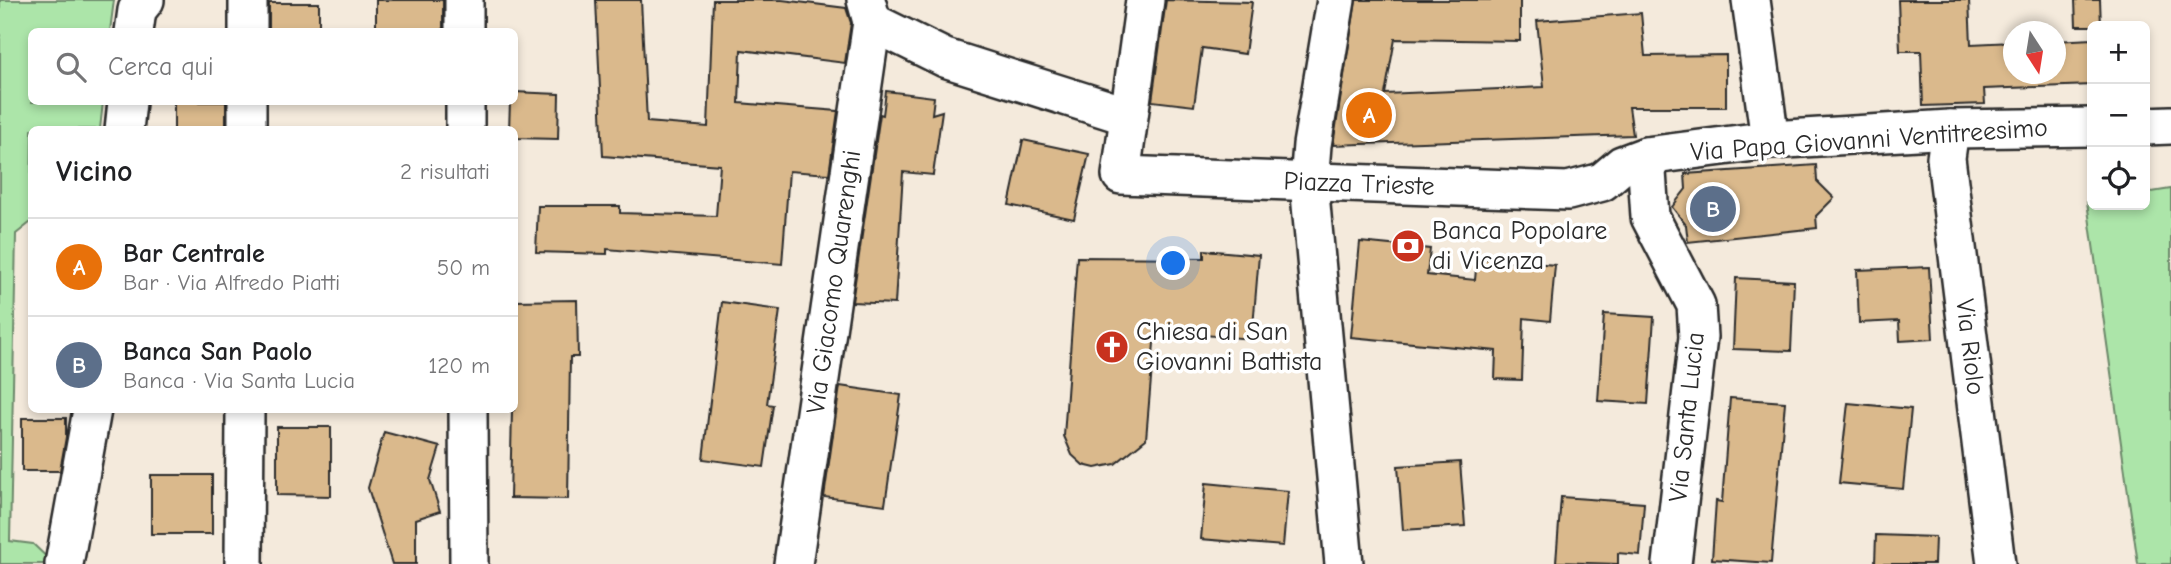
<!DOCTYPE html>
<html lang="it">
<meta charset="utf-8">
<style>
:root{--surface:#fff;--page:#f2f2f2;--text:#202124;--muted:#757577;--line:#e0e0e0;--accent:#c8321e}
body{margin:0;font-family:"Comic Neue",sans-serif;background:var(--page);color:var(--text)}
.controls{position:absolute;right:21px;top:21px;display:grid;overflow:hidden;border-radius:10px;box-shadow:0 4px 10px #0003}
.controls button{width:63px;height:63px;display:grid;place-items:center;padding:0;border:0;border-bottom:2px solid var(--line);background:var(--surface);color:var(--text);font:35px sans-serif}
.compass{position:absolute;left:2003px;top:21px;width:63px;height:63px;border-radius:50%;background:var(--surface);box-shadow:0 4px 10px #0003;rotate:168deg}
.you{position:absolute;left:1174px;top:264px;width:24px;height:24px;margin:-18px;border:5px solid #fff;border-radius:50%;background:#1a73e8;box-shadow:0 0 0 10px #1a73e833}
.badge{display:grid;place-items:center;width:46px;height:46px;border-radius:50%;background:var(--accent);color:#fff;font-size:23px;font-weight:700}
.pin{position:absolute;translate:-50% -50%;border:4px solid #fff;box-shadow:0 2px 7px #0006}
.list{margin:0;padding:0;list-style:none}
h2{display:flex;justify-content:space-between;align-items:center;height:91px;margin:0;padding:0 28px;font-size:30px}
h2 small{font-size:23px;font-weight:400;color:var(--muted)}
.list li{display:grid;grid-template-columns:46px 1fr auto;gap:21px;align-items:center;box-sizing:border-box;height:98px;padding:0 28px;border-top:2px solid var(--line)}
.list b{display:block;font-size:26px;white-space:nowrap}
.list p{margin:0;font-size:23px;white-space:nowrap;color:var(--muted)}
.list em{font-size:23px;font-style:normal;color:var(--muted)}
.icon{flex:none;width:38px;height:38px;fill:none;stroke:currentColor;stroke-width:2;stroke-linecap:round;stroke-linejoin:round}
.map{position:relative;flex:none;width:2171px;height:564px;overflow:hidden}
.search{position:absolute;background:var(--surface);box-shadow:0 4px 10px #0003;left:28px;top:28px;width:490px;height:77px;display:flex;align-items:center;gap:18px;box-sizing:border-box;padding:0 24px;border-radius:10px;color:var(--muted);font-size:26px}
.panel{position:absolute;background:var(--surface);box-shadow:0 4px 10px #0003;left:28px;top:126px;width:490px;height:287px;border-radius:10px}
.map>svg:first-child{display:block}
.green{fill:#ace5a9;stroke:#6c886a;stroke-width:2}
.building{fill:#dab98c;stroke:#2b2b2b;stroke-width:2}
.lines{fill:none;stroke-linecap:round;stroke-linejoin:round}
.minor-casing{stroke:#2b2b2b;stroke-width:42}
.minor{stroke:#fff;stroke-width:37}
.labels{text-anchor:middle;dominant-baseline:central;stroke-width:7;stroke-linejoin:round;paint-order:stroke}
.street-label{font-size:26px;fill:#2b2b2b;stroke:#fff}
.poi-label{font-size:26px;fill:#2b2b2b;stroke:#fff;text-anchor:start}
</style>
<div class="map">
<svg width="2171" height="564" viewBox="0 0 2171 564">
<rect width="100%" height="100%" fill="#f4eadc"/>
<filter id="ink" filterUnits="userSpaceOnUse"><feTurbulence type="fractalNoise" baseFrequency=".0143" numOctaves="2"/><feDisplacementMap in="SourceGraphic" scale="14" xChannelSelector="R" yChannelSelector="G"/><feConvolveMatrix kernelMatrix="1 2 1 2 8 2 1 2 1" color-interpolation-filters="sRGB"/></filter>
<g filter="url(#ink)">
<!-- green -->
<g class="green">
<path d="M0,0H114L110,31L32,32V102H103L100,129L32,130L31,222L16,234L10,541L33,544L54,564H0Z"/>
<path d="M2171,189V564H2138L2087,202L2092,201V205H2145V193Z"/>
</g>
<!-- building -->
<g class="building">
<rect x="376" y="0" width="67" height="32"/>
<path d="M596,0H641L647,122L708,127L713,0H782L846,8L851,23L845,63L741,50L739,103L838,111L829,174L789,171L782,264L607,249V254L536,252L538,206H620V213L716,216L720,165L603,156Z"/>
<path d="M1166,0L1252,2L1245,54L1202,48L1194,106L1152,101Z"/>
<path d="M1356,0H1520V41L1395,39L1385,94L1544,87L1537,21L1641,13L1645,56L1726,55V107H1629L1633,135L1333,145Z"/>
<path d="M1898,0H1969L1971,44L2013,42V74H2055V41L2092,39V85L1984,89L1985,104L1923,106L1921,51H1900Z"/>
<path d="M2075,0H2100L2101,26H2076Z"/>
<rect x="269" y="3" width="50" height="29"/>
<path d="M886,91L934,97L932,114L942,111L933,175L903,172L895,304L852,302L880,114L883,115Z"/>
<path d="M514,92L559,94L558,139L514,138V130H509L510,102H514Z"/>
<rect x="174" y="102" width="52" height="28"/>
<path d="M1023,140L1089,154L1074,219L1009,205Z"/>
<path d="M1816,165L1817,181L1834,198L1816,216L1817,228L1688,242L1686,225L1672,207L1686,189L1685,174Z"/>
<path d="M1360,242L1430,249L1427,275L1475,280L1477,258L1555,265L1550,321L1524,318L1522,380L1495,379L1496,351L1351,337Z"/>
<path d="M1204,250L1259,255L1252,339L1155,331L1146,439L1115,464L1095,468L1083,465L1072,455L1064,436L1077,257L1204,258Z"/>
<path d="M1929,267L1933,339L1900,341L1899,321L1859,323L1857,270Z"/>
<path d="M1736,278L1794,281L1791,351L1733,349Z"/>
<path d="M577,300L578,357H570L568,499L510,498L512,410H514V301Z"/>
<path d="M722,302L780,310L767,404L773,405L764,467L703,459Z"/>
<path d="M1604,314L1654,317L1648,404L1598,401Z"/>
<path d="M840,386L901,395L885,505L824,497Z"/>
<path d="M1730,398L1785,402L1771,563L1712,559L1716,501L1722,502Z"/>
<path d="M1848,403L1911,409L1903,489L1839,483Z"/>
<path d="M22,418H66V437L60,471H22Z"/>
<path d="M277,427H331V496L277,495Z"/>
<path d="M384,432L440,447L430,480L440,511L416,519V564H392L368,488Z"/>
<path d="M1460,462L1465,526L1403,530L1398,466Z"/>
<rect x="151" y="475" width="61" height="59"/>
<path d="M1206,483L1288,491L1283,546L1201,539Z"/>
<path d="M1561,497L1644,503L1640,555L1618,553V564L1556,562Z"/>
<path d="M1876,535L1935,537L1934,564H1875Z"/>
</g>
<g class="lines">
<defs>
<g id="minor">
<path d="M464,0V32"/>
<path d="M1145,0L1121,175L1568,191L1602,182L1622,165L1646,156L1770,140L1950,129L2092,127"/>
<path d="M1336,0L1312,145L1309,183L1344,564"/>
<path d="M1751,0L1770,140"/>
<path d="M872,22L945,58L1128,116"/>
<path d="M134,32L137,10L145,0"/>
<path d="M248,32V0"/>
<path d="M465,102V130"/>
<path d="M2145,126L2171,125"/>
<path d="M1950,129L1946,158L1996,564"/>
<path d="M124,130L127,102"/>
<path d="M247,130V102"/>
<path d="M1646,156L1650,217L1696,305L1698,337L1672,564"/>
<path d="M468,410L469,564"/>
<path d="M64,564L92,410"/>
<path d="M244,564L245,410"/>
<path d="M793,564L872,22L866,0"/>
</g>
</defs>
<!-- minor casing -->
<use href="#minor" class="minor-casing"/>
<!-- minor -->
<use href="#minor" class="minor"/>
</g>
</g>
<!-- icons -->
<defs>
<symbol id="bank-disc" viewBox="-11 -11 22 22"><circle r="9.5" fill="#c8321e" stroke="#fff"/><path d="M-6-4H6V4H-6ZM0-2.3a2.3 2.3 0 1 0 0 4.6a2.3 2.3 0 1 0 0-4.6Z" fill="#fff"/></symbol>
<symbol id="church-disc" viewBox="-11 -11 22 22"><circle r="9.5" fill="#c8321e" stroke="#fff"/><path d="M-1.2-6h2.4v3.5h3.3v2.4h-3.3V6h-2.4V-.1h-3.3v-2.4h3.3Z" fill="#fff"/></symbol>
</defs>
<g fill-rule="evenodd">
<use href="#bank-disc" x="1389" y="227" width="38" height="38"/>
<use href="#church-disc" x="1093" y="328" width="38" height="38"/>
</g>
<g class="labels">
<!-- street labels -->
<g class="street-label">
<text transform="translate(1869 140) rotate(-4)">Via Papa Giovanni Ventitreesimo</text>
<text transform="translate(1359 184) rotate(2)">Piazza Trieste</text>
<text transform="translate(834 282) rotate(-82)">Via Giacomo Quarenghi</text>
<text transform="translate(1970 347) rotate(83)">Via Riolo</text>
<text transform="translate(1687 417) rotate(-84)">Via Santa Lucia</text>
</g>
<!-- poi labels -->
<g class="poi-label">
<text x="1432" y="231">Banca Popolare<tspan x="1432" dy="30">di Vicenza</tspan></text>
<text x="1136" y="332">Chiesa di San<tspan x="1136" dy="30">Giovanni Battista</tspan></text>
</g>
</g>
</svg>
<div class="controls">
<button>+</button>
<button>−</button>
<button><svg class="icon" aria-label="locate" viewBox="0 0 24 24"><circle cx="12" cy="12" r="6"/><path d="M12 2v4M12 18v4M2 12h4M18 12h4"/></svg></button>
</div>
<svg class="compass" viewBox="-18 -18 36 36"><path d="M0-13l5 13h-10z" fill="#e53935"/><path d="M0 13l5-13h-10z" fill="#757577"/></svg>
<div class="you"></div>
<div class="pin badge" style="left:1369px;top:115px;background:#e8710a">A</div>
<div class="pin badge" style="left:1713px;top:209px;background:#5c6f8a">B</div>
<div class="search"><svg class="icon" aria-label="search" viewBox="0 0 24 24"><circle cx="10" cy="10" r="6"/><path d="M15 15l6 6"/></svg>Cerca qui</div>
<section class="panel">
<h2>Vicino<small>2 risultati</small></h2>
<ul class="list">
<li><span class="badge" style="background:#e8710a">A</span><div><b>Bar Centrale</b><p>Bar · Via Alfredo Piatti</p></div><em>50 m</em></li>
<li><span class="badge" style="background:#5c6f8a">B</span><div><b>Banca San Paolo</b><p>Banca · Via Santa Lucia</p></div><em>120 m</em></li>
</ul>
</section>
</div>
